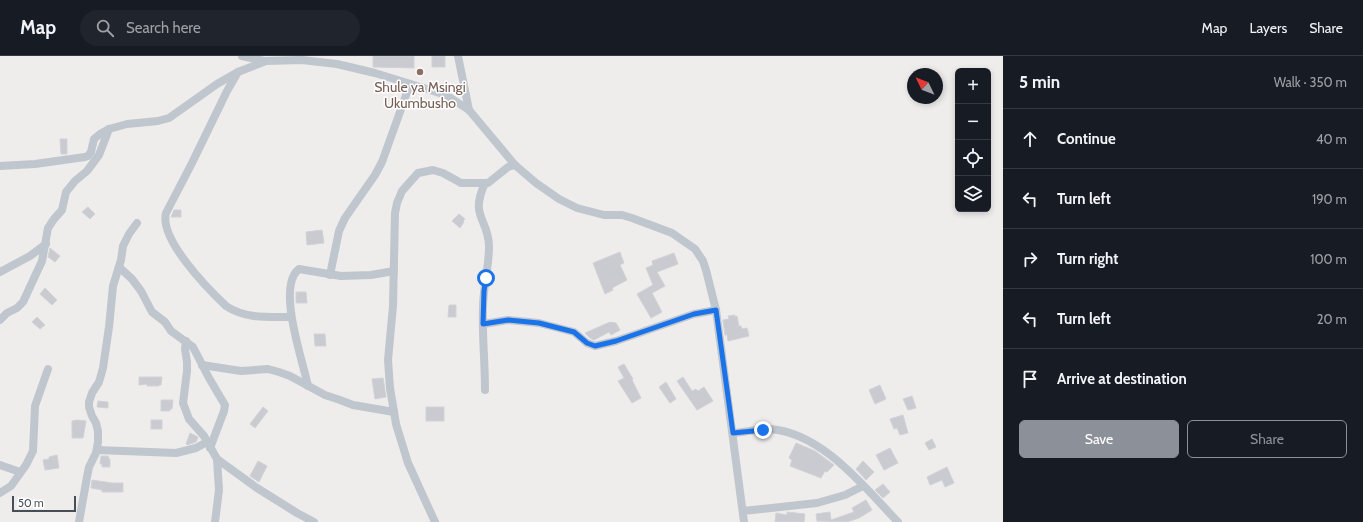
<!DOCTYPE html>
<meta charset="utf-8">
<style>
:root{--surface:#171b24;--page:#20242c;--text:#f1f3f6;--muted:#9ea1a6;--line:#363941;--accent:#8c9099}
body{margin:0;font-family:Cabin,sans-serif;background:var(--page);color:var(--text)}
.controls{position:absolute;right:12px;top:12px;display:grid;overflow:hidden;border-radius:6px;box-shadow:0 2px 6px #0003}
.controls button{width:36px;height:36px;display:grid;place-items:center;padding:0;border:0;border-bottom:1px solid var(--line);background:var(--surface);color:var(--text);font:20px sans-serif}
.compass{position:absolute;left:907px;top:12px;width:36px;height:36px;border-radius:50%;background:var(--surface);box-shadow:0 2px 6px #0003;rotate:313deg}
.scale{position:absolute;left:12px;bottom:10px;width:64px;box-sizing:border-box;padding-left:4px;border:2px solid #474e57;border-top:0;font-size:11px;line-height:14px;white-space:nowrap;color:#474e57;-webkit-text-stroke:3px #fff;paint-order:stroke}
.stop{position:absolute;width:12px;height:12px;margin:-9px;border:3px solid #1a73e8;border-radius:50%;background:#fff}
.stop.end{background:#1a73e8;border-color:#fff;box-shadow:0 1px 4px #0008}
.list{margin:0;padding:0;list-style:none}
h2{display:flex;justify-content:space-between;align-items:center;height:52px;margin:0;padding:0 16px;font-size:17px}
h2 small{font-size:13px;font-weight:400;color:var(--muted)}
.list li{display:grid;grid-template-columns:26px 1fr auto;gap:12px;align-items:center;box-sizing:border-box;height:60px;padding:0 16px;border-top:1px solid var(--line)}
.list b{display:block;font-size:15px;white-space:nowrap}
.list em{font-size:13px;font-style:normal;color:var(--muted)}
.actions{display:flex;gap:8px;padding:12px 16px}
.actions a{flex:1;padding:9px 0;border:1px solid var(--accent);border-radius:6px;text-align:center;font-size:14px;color:var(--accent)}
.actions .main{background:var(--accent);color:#fff}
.icon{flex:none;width:22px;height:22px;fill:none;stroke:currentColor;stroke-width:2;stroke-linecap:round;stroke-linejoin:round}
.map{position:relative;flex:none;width:1003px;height:466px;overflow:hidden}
header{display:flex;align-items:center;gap:24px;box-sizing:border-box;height:56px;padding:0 20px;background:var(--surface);border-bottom:1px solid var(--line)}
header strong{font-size:19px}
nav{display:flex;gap:22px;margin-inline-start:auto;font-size:14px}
.search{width:280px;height:36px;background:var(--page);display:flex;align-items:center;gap:10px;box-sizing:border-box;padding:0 14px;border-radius:22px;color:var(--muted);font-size:15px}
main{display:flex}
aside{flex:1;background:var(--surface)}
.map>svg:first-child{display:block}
.building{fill:#cacbd1;stroke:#d1d2d7}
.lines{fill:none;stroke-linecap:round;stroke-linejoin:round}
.street{stroke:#bfc6cd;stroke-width:8}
.route{stroke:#1a73e8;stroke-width:5}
.education-dot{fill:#8d6e63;stroke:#fff;stroke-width:1.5}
.labels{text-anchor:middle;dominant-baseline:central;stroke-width:3;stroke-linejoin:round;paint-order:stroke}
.education-label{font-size:14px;fill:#785e54;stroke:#fff}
</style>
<header>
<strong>Map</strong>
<div class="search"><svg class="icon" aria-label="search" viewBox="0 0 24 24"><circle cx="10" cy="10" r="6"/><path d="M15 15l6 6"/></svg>Search here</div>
<nav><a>Map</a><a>Layers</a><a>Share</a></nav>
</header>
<main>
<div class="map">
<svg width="1003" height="466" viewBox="0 0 1003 466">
<rect width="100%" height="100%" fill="#efecec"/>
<!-- building -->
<g class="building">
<path d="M373,0H414V12L373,11Z"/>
<rect x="432" y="0" width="13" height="11"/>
<path d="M60,83H67V98H61Z"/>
<path d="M88,151L95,158L90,163L82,156Z"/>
<path d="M174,154H181V161H171Z"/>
<path d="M459,158L465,163L463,165L464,166L460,172L452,165Z"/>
<path d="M322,174L324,187L307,189L306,176Z"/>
<path d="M50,192L60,200L55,206L48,201Z"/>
<path d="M620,196L624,207L620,209L627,224L612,232L613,234L605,238L593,207Z"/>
<path d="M674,197L678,208L657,216L665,230L652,237L662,256L651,262L637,238L653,229L646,212L653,209L652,205Z"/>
<path d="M45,232L57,244L52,249L40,238Z"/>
<path d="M296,236H306L307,247H296Z"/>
<path d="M449,249H456V261H448Z"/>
<path d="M735,259V261L737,260L739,270H741L742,273L747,272L749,280L728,285L727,279H725L723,264L729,263L728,260Z"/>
<path d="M37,261L45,269L40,273L32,266Z"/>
<path d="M610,266L616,267L620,274L611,279L609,276L594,284L590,282L585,277Z"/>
<path d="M314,278H325L326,290H315Z"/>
<path d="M624,308L633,323L632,324L641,342L632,347L618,325L624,322L618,311Z"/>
<path d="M139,321H162L161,329H159V330H147V328L139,329Z"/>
<path d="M683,321L692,335L696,333L698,335L704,331L713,345L697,354L677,325Z"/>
<path d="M383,322L386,341L375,343L372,323Z"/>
<path d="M666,326L676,343L670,347L659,331Z"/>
<path d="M880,329L886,343L875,348L869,334Z"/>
<path d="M912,340L916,352L908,354L903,343Z"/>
<path d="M161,344H173L172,353H170V355H161Z"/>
<path d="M98,345L108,346V352L97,351Z"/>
<path d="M263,351L268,355L255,372L250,368Z"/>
<rect x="426" y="351" width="18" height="14"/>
<path d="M903,359L908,377L900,379L897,372L894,373L890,363Z"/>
<path d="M77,364L86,365L83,382H72V365Z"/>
<rect x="151" y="364" width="11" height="9"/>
<path d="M190,377L198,381L196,386L187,389L186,388Z"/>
<path d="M932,383L936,391L929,394L925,387Z"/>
<path d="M796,387L815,395L834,409L827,416L825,415L821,422L790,410L792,404L789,402Z"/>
<path d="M890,392L898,407L884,414L876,399Z"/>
<path d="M57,399L59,412L45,414L43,404L49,403V401Z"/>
<path d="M101,400H108L109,403H110V411H102V408H100Z"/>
<path d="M258,405L267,410L259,426L250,420Z"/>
<path d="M863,405L874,416L866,424L856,413Z"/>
<path d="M947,411L954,427L945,431L942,424L930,429L927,421Z"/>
<path d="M92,424L112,427H123V436H102V434L91,432Z"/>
<path d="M883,428L890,436L883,442L875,434Z"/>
<path d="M866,444L872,454L859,462L847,466L817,465L816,458L830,456L831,464L854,456L852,452Z"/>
<path d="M787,456L805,458L804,466H775L776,457L787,459Z"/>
</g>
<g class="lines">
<!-- street -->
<g class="street">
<path d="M242,0L264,5"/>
<path d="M458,0L469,54"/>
<path d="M238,16L227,35L192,107L166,157C159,183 208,233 226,250C245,263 270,261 291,261"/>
<path d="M0,110L35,108L85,101L88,100L91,96L94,83L100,78L109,73L127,68L158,65L169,62L217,28L238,16L266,5L302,4L337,8L375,17L446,39L469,54L515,109L536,127L559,143L577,152L604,159H622L632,162L672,177L695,193L703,205L706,214L716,254L744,466"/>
<path d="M119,211L132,223L141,235L152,256L165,266L171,275L193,291L209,322L222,344L225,349L224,355L210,392"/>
<path d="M0,216L30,200L46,188"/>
<path d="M330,219L339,175L345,162L375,119L382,106L410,28"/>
<path d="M0,264L7,257L17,252L23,246L42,205L48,172L54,163L62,154L66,136L75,125L87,115L99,99L109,73"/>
<path d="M483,268L508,264L539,267L574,276L587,287L595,290L616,285L694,258L716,254"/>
<path d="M186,285L185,293L187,306V315L183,347L189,363L204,380L217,403L257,432L297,457L314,466"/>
<path d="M202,309L241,315L268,313L279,316L290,320L325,339L340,344L353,349L394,356"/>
<path d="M308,330C303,305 276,230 299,213L341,220L371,219L394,215"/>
<path d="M485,334C485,306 482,279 483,252C483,231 489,211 489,191C489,162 469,162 485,127"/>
<path d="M733,377C745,376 758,373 769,373C822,376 864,431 898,466"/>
<path d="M97,394L176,397L196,392L207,386"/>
<path d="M0,409L20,416"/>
<path d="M0,437L11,430L26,409L33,395L35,350L48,313"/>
<path d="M743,455L817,447L845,439L863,430"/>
<path d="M79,466L87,421L89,411L96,397L98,386V375L96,367L92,360L89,351V346L92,337L99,326L103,312L109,271L113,230L121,204L123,190L129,178L137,167"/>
<path d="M215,466L219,434L217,403"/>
<path d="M435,466L408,407L396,368L390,332L388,304L393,250L395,157L397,147L402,135L418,117L433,114L443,117L461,127H488L508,111L515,109"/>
</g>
</g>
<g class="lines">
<!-- route -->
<path class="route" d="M486,222L484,235L483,268L508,264L539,267L574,276L587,287L595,290L616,285L694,258L716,254L733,377L763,374"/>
</g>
<!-- markers -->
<circle class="education-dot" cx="420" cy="16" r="4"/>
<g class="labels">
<!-- education labels -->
<g class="education-label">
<text x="420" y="31">Shule ya Msingi<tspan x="420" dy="16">Ukumbusho</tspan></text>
</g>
</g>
</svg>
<div class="controls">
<button>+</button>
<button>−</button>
<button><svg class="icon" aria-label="locate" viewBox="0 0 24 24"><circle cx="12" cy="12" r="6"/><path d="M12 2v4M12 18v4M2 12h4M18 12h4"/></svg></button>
<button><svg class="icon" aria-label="layers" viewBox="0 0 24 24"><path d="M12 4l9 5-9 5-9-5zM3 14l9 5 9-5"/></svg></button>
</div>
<svg class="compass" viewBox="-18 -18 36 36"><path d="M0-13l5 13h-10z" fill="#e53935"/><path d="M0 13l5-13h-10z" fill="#9ea1a6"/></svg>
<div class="scale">50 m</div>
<div class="stop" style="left:486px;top:222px"></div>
<div class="stop end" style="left:763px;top:374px"></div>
</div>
<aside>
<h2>5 min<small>Walk · 350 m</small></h2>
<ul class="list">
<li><svg class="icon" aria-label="ahead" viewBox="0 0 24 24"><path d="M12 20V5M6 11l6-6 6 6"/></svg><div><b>Continue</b></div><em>40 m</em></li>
<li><svg class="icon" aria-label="left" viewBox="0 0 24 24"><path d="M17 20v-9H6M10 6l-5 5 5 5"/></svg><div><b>Turn left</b></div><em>190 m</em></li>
<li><svg class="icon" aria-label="right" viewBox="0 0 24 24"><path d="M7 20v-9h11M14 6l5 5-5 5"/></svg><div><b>Turn right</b></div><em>100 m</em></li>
<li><svg class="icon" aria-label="left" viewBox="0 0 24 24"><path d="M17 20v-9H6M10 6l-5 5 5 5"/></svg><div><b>Turn left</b></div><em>20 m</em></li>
<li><svg class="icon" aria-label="arrive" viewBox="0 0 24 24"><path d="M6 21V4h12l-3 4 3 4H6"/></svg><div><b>Arrive at destination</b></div></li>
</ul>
<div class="actions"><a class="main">Save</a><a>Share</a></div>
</aside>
</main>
